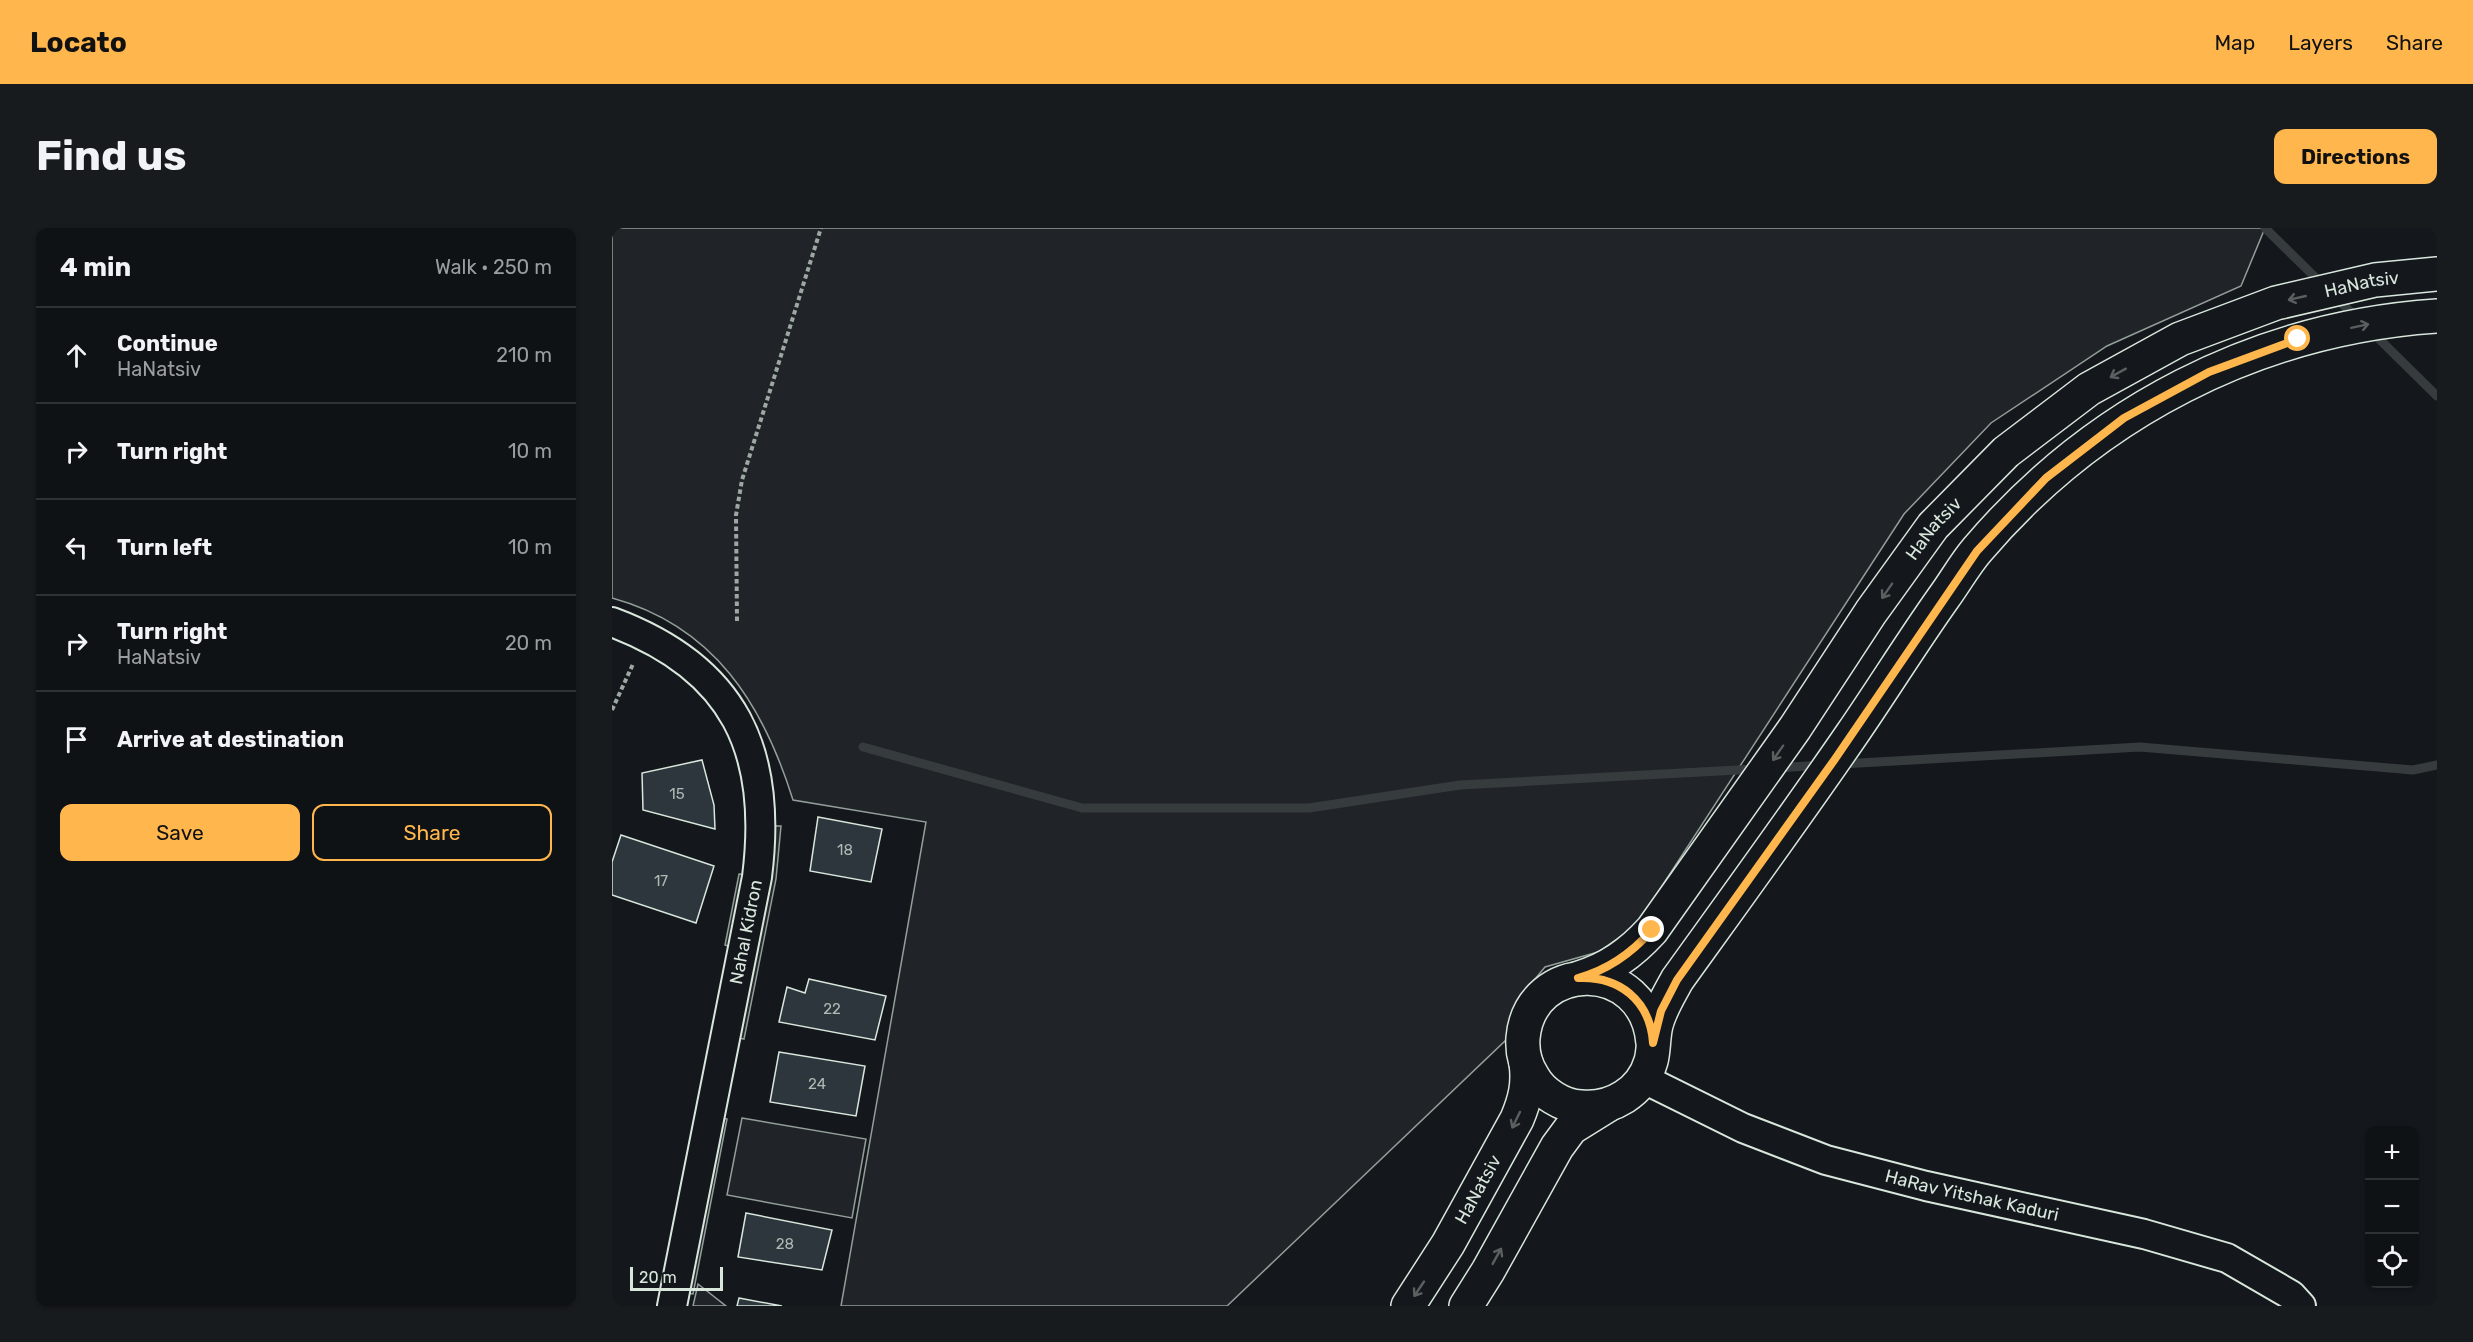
<!DOCTYPE html>
<meta charset="utf-8">
<style>
:root{--surface:#0f1215;--page:#181b1e;--text:#f1f3f6;--muted:#9b9ea0;--line:#2f3234;--accent:#ffb74d}
body{margin:0;font-family:Rubik,sans-serif;background:var(--page);color:var(--text)}
.controls{position:absolute;right:18px;bottom:18px;display:grid;overflow:hidden;border-radius:12px;box-shadow:0 2px 4px #0004}
.controls button{width:54px;height:54px;display:grid;place-items:center;padding:0;border:0;border-bottom:2px solid var(--line);background:var(--surface);color:var(--text);font:30px sans-serif}
.scale{position:absolute;left:18px;bottom:15px;width:93px;box-sizing:border-box;padding-left:6px;border:3px solid #d8e6dc;border-top:0;font-size:16px;line-height:21px;white-space:nowrap;color:#d8e6dc;-webkit-text-stroke:4px #14181c;paint-order:stroke}
.stop{position:absolute;width:18px;height:18px;margin:-14px;border:4px solid #ffb74d;border-radius:50%;background:#fff}
.stop.end{background:#ffb74d;border-color:#fff;box-shadow:0 2px 6px #0008}
.list{margin:0;padding:0;list-style:none}
h2{display:flex;justify-content:space-between;align-items:center;height:78px;margin:0;padding:0 24px;font-size:26px}
h2 small{font-size:20px;font-weight:400;color:var(--muted)}
.list li{display:grid;grid-template-columns:39px 1fr auto;gap:18px;align-items:center;box-sizing:border-box;height:96px;padding:0 24px;border-top:2px solid var(--line)}
.list b{display:block;font-size:22px;white-space:nowrap}
.list p{margin:0;font-size:20px;white-space:nowrap;color:var(--muted)}
.list em{font-size:20px;font-style:normal;color:var(--muted)}
.actions{display:flex;gap:12px;padding:18px 24px}
.actions a{flex:1;padding:14px 0;border:2px solid var(--accent);border-radius:12px;text-align:center;font-size:21px;color:var(--accent)}
.actions .main{background:var(--accent);color:#111}
.icon{flex:none;width:33px;height:33px;fill:none;stroke:currentColor;stroke-width:2;stroke-linecap:round;stroke-linejoin:round}
.map{position:relative;flex:none;width:1825px;height:1078px;overflow:hidden;border-radius:12px}
header{display:flex;align-items:center;gap:36px;box-sizing:border-box;height:84px;padding:0 30px;background:var(--accent);color:#111}
header strong{font-size:28px}
nav{display:flex;gap:33px;margin-inline-start:auto;font-size:21px}
.intro{display:flex;align-items:center;justify-content:space-between;box-sizing:border-box;height:144px;padding:0 36px}
h1{margin:0;font-size:42px}
.button{padding:15px 27px;border-radius:12px;background:var(--accent);color:#111;font-size:21px;font-weight:700}
main{display:flex;gap:36px;padding:0 36px}
aside{flex:1;background:var(--surface);border-radius:12px;box-shadow:0 2px 4px #0004}
.map>svg:first-child{display:block}
.green{fill:#202428;stroke:#939e99;stroke-width:1.5}
.parking{fill:#24282b;stroke:#939e99;stroke-width:1.5}
.lines{fill:none;stroke-linecap:round;stroke-linejoin:round}
.stream{stroke:#363b3e;stroke-width:9}
.building{fill:#2c363c;stroke:#d8e6dc;stroke-width:1.5}
.minor-casing{stroke:#d8e6dc;stroke-width:32}
.tertiary-casing{stroke:#d8e6dc;stroke-width:36}
.path{stroke:#9da8a2;stroke-width:4;stroke-dasharray:4.5 3;stroke-linecap:butt}
.minor{stroke:#14181c;stroke-width:28}
.tertiary{stroke:#14181c;stroke-width:33}
.oneway{stroke:#59605f}
.route{stroke:#ffb74d;stroke-width:8}
.labels{text-anchor:middle;dominant-baseline:central;stroke-width:4.5;stroke-linejoin:round;paint-order:stroke}
.number-label{font-size:15px;fill:#adbab4}
.street-label{font-size:18px;fill:#d8e6dc;stroke:#14181c}
</style>
<header>
<strong>Locato</strong>
<nav><a>Map</a><a>Layers</a><a>Share</a></nav>
</header>
<div class="intro"><h1>Find us</h1><a class="button">Directions</a></div>
<main>
<aside>
<h2>4 min<small>Walk · 250 m</small></h2>
<ul class="list">
<li><svg class="icon" aria-label="ahead" viewBox="0 0 24 24"><path d="M12 20V5M6 11l6-6 6 6"/></svg><div><b>Continue</b><p>HaNatsiv</p></div><em>210 m</em></li>
<li><svg class="icon" aria-label="right" viewBox="0 0 24 24"><path d="M7 20v-9h11M14 6l5 5-5 5"/></svg><div><b>Turn right</b></div><em>10 m</em></li>
<li><svg class="icon" aria-label="left" viewBox="0 0 24 24"><path d="M17 20v-9H6M10 6l-5 5 5 5"/></svg><div><b>Turn left</b></div><em>10 m</em></li>
<li><svg class="icon" aria-label="right" viewBox="0 0 24 24"><path d="M7 20v-9h11M14 6l5 5-5 5"/></svg><div><b>Turn right</b><p>HaNatsiv</p></div><em>20 m</em></li>
<li><svg class="icon" aria-label="arrive" viewBox="0 0 24 24"><path d="M6 21V4h12l-3 4 3 4H6"/></svg><div><b>Arrive at destination</b></div></li>
</ul>
<div class="actions"><a class="main">Save</a><a>Share</a></div>
</aside>
<div class="map">
<svg width="1825" height="1078" viewBox="0 0 1825 1078">
<rect width="100%" height="100%" fill="#14181c"/>
<!-- green -->
<g class="green">
<path d="M0,0H1653L1629,58L1495,118L1379,195L1292,286L1024,698L986,724L933,739L905,773L895,811L615,1078H229L314,594L181,572C151,476 102,398 0,370Z"/>
<path d="M130,890L254,911L240,990L115,967Z"/>
<path d="M86,1056L114,1078H81Z"/>
</g>
<!-- parking -->
<g class="parking">
<path d="M159,598H169L164,651L132,811L122,809Z"/>
<path d="M127,646L137,647L122,720L113,717Z"/>
<path d="M106,889L115,891L81,1066L72,1065Z"/>
</g>
<g class="lines">
<!-- stream -->
<g class="stream">
<path d="M1653,0L1711,57"/>
<path d="M1723,69L1746,91"/>
<path d="M1760,104L1825,168"/>
<path d="M251,519L470,580H697L848,557L1144,541"/>
<path d="M1230,536L1528,519L1801,542L1825,537"/>
<path d="M1164,540L1210,537"/>
</g>
</g>
<!-- building -->
<g class="building">
<path d="M90,532L102,577L103,601L31,582L30,545Z"/>
<path d="M206,589L270,601L259,654L198,643Z"/>
<path d="M9,607L102,638L84,695L0,667V634Z"/>
<path d="M197,751L274,768L263,812L167,794L175,759L193,765Z"/>
<path d="M167,824L253,838L244,888L158,874Z"/>
<path d="M134,985L220,1002L210,1042L126,1029Z"/>
<path d="M127,1070L170,1078H125Z"/>
</g>
<g class="lines">
<defs>
<g id="minor">
<path d="M0,394C123,440 161,523 145,649L60,1078"/>
<path id="s1" d="M1030,850L1131,900L1214,932L1314,958L1532,1006L1615,1030L1679,1067L1689,1078"/>
</g>
<g id="tertiary">
<path id="s2" d="M967,750C997,741 1019,725 1040,702L1183,500L1259,384L1321,298L1394,224L1477,161L1568,111L1664,75L1763,52L1825,46"/>
<path d="M1041,815C1034,729 918,730 911,810C910,824 913,837 921,849C930,865 950,878 969,879C1000,882 1030,864 1039,833C1042,822 1041,809 1044,797C1048,781 1057,767 1065,752C1124,670 1183,589 1240,506C1271,461 1300,414 1332,369C1343,354 1353,336 1365,322C1482,184 1645,100 1825,88"/>
<path id="s3" d="M796,1078L836,1016L905,891C913,872 917,856 914,835"/>
<path d="M854,1078L876,1043L945,919L959,900L996,877"/>
</g>
</defs>
<!-- minor casing -->
<use href="#minor" class="minor-casing"/>
<!-- tertiary casing -->
<use href="#tertiary" class="tertiary-casing"/>
<!-- path -->
<g class="path">
<path d="M125,393L124,287L130,252L209,0"/>
<path d="M0,482L21,436"/>
</g>
<!-- minor -->
<use href="#minor" class="minor"/>
<!-- tertiary -->
<use href="#tertiary" class="tertiary"/>
</g>
<!-- one-way arrows -->
<defs><path id="oneway-shaft" d="M-6 0H5M1.5-3L5.5 0L1.5 3" fill="none" stroke-width="1.6" stroke-linecap="round" stroke-linejoin="round" transform="scale(1.5)"/></defs>
<g class="oneway">
<use href="#oneway-shaft" transform="translate(1685 70) rotate(167)"/>
<use href="#oneway-shaft" transform="translate(1748 98) rotate(-12)"/>
<use href="#oneway-shaft" transform="translate(1506 145) rotate(151)"/>
<use href="#oneway-shaft" transform="translate(1275 363) rotate(125)"/>
<use href="#oneway-shaft" transform="translate(1166 525) rotate(125)"/>
<use href="#oneway-shaft" transform="translate(904 892) rotate(116)"/>
<use href="#oneway-shaft" transform="translate(885 1028) rotate(-61)"/>
<use href="#oneway-shaft" transform="translate(807 1061) rotate(124)"/>
</g>
<g class="lines">
<!-- route -->
<path class="route" d="M1040,702C1019,726 996,742 966,750C1007,748 1038,772 1041,815L1049,783L1065,752L1223,531L1365,323L1434,250L1512,190L1597,144L1686,111"/>
</g>
<g class="labels">
<!-- number labels -->
<g class="number-label">
<text x="65" y="566">15</text>
<text x="233" y="622">18</text>
<text x="49" y="653">17</text>
<text x="220" y="781">22</text>
<text x="205" y="856">24</text>
<text x="173" y="1016">28</text>
</g>
<!-- street labels -->
<g class="street-label">
<text stroke="none"><textPath href="#s2" startOffset="1083">HaNatsiv</textPath></text>
<text stroke="none"><textPath href="#s2" startOffset="579">HaNatsiv</textPath></text>
<text transform="translate(134 704) rotate(-79)">Nahal Kidron</text>
<text stroke="none"><textPath href="#s3" startOffset="136">HaNatsiv</textPath></text>
<text stroke="none"><textPath href="#s1" startOffset="352">HaRav Yitshak Kaduri</textPath></text>
</g>
</g>
</svg>
<div class="controls">
<button>+</button>
<button>−</button>
<button><svg class="icon" aria-label="locate" viewBox="0 0 24 24"><circle cx="12" cy="12" r="6"/><path d="M12 2v4M12 18v4M2 12h4M18 12h4"/></svg></button>
</div>
<div class="scale">20 m</div>
<div class="stop" style="left:1686px;top:111px"></div>
<div class="stop end" style="left:1040px;top:702px"></div>
</div>
</main>
